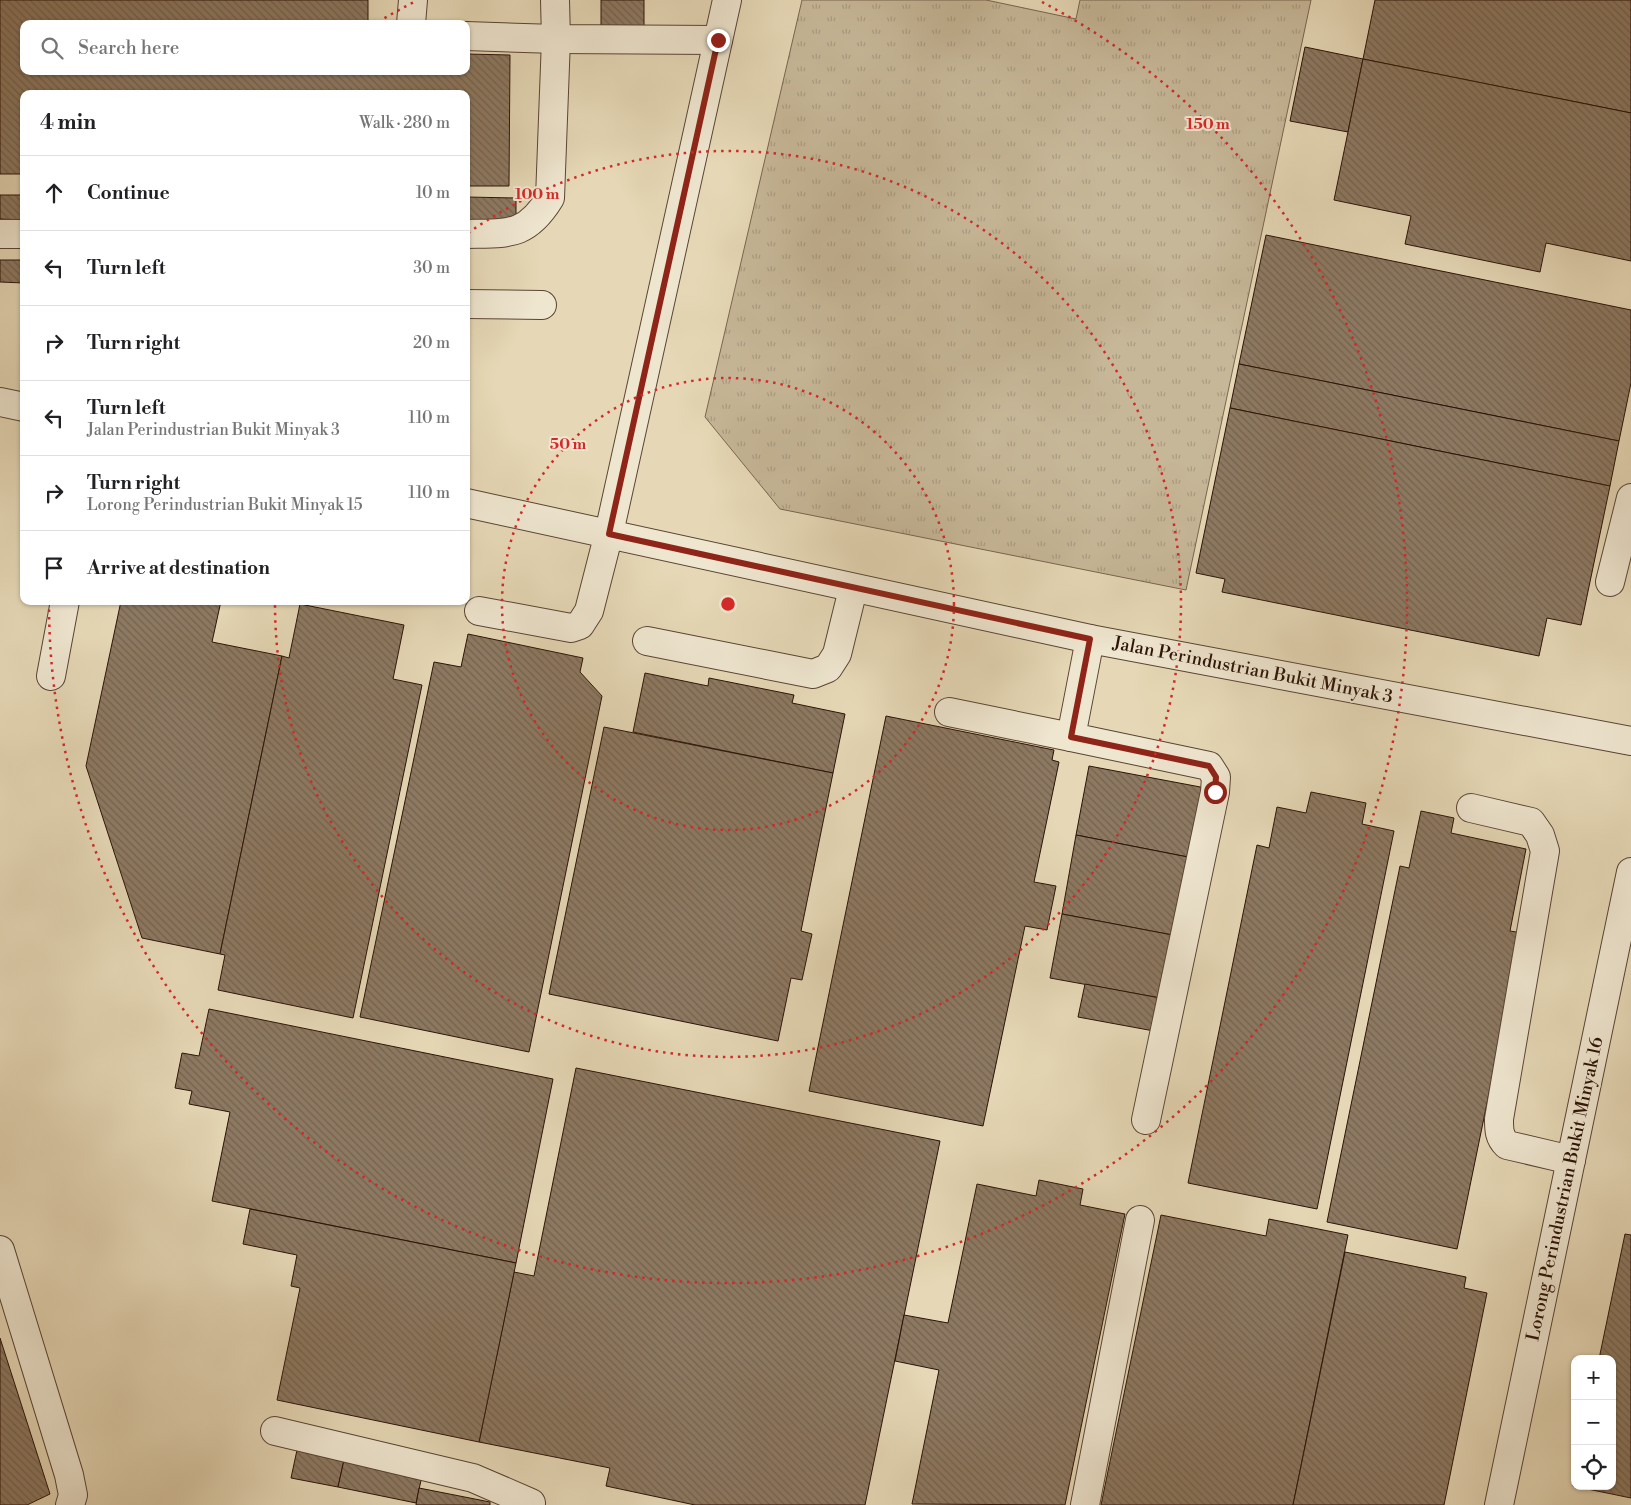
<!DOCTYPE html>
<meta charset="utf-8">
<style>
:root{--surface:#fff;--page:#f2f2f2;--text:#202124;--muted:#757577;--line:#e0e0e0}
body{margin:0;font-family:"Libre Bodoni",serif;background:var(--page);color:var(--text)}
.controls{position:absolute;right:15px;bottom:15px;display:grid;overflow:hidden;border-radius:10px;box-shadow:0 1px 4px #0004}
.controls button{width:45px;height:45px;display:grid;place-items:center;padding:0;border:0;border-bottom:1px solid var(--line);background:var(--surface);color:var(--text);font:25px sans-serif}
.stop{position:absolute;width:15px;height:15px;margin:-11px;border:4px solid #8f2418;border-radius:50%;background:#fff}
.stop.end{background:#8f2418;border-color:#fff;box-shadow:0 1px 5px #0008}
.list{margin:0;padding:0;list-style:none}
h2{display:flex;justify-content:space-between;align-items:center;height:65px;margin:0;padding:0 20px;font-size:21px}
h2 small{font-size:16px;font-weight:400;color:var(--muted)}
.list li{display:grid;grid-template-columns:32px 1fr auto;gap:15px;align-items:center;box-sizing:border-box;height:75px;padding:0 20px;border-top:1px solid var(--line)}
.list b{display:block;font-size:19px;white-space:nowrap}
.list p{margin:0;font-size:16px;white-space:nowrap;color:var(--muted)}
.list em{font-size:16px;font-style:normal;color:var(--muted)}
.icon{flex:none;width:28px;height:28px;fill:none;stroke:currentColor;stroke-width:2;stroke-linecap:round;stroke-linejoin:round}
.map{position:relative;flex:none;width:1631px;height:1505px;overflow:hidden}
.search{position:absolute;background:var(--surface);box-shadow:0 1px 4px #0004;left:20px;top:20px;width:450px;height:55px;display:flex;align-items:center;gap:12px;box-sizing:border-box;padding:0 18px;border-radius:10px;color:var(--muted);font-size:19px}
.panel{position:absolute;background:var(--surface);box-shadow:0 1px 4px #0004;left:20px;top:90px;width:450px;height:515px;border-radius:10px}
.map>svg:first-child{display:block}
.grass{fill:url(#grass-tufts);stroke:#796550}
.building{fill:url(#building-back-hatch);stroke:#2c1308}
.lines{fill:none;stroke-linecap:round;stroke-linejoin:round}
.minor-casing{stroke:#5a4434;stroke-width:30}
.minor{stroke:#efe6d0;stroke-width:28}
.route{stroke:#8f2418;stroke-width:6}
.ring{fill:none;stroke:#d62828;stroke-width:2.5;stroke-dasharray:2.5 5}
.labels{text-anchor:middle;dominant-baseline:central;stroke-width:4;stroke-linejoin:round;paint-order:stroke}
.street-label{font-size:18px;fill:#2c1308;stroke:#efe6d0}
.centre{fill:#d62828;stroke:#efe6d0;stroke-width:2.5}
.ring-label{font-size:15px;text-anchor:middle;font-weight:bold;fill:#d62828;stroke:#efe6d0;stroke-width:4;stroke-linejoin:round;paint-order:stroke}
</style>
<div class="map">
<svg width="1631" height="1505" viewBox="0 0 1631 1505">
<defs>
<pattern id="grass-tufts" width="24" height="20" patternUnits="userSpaceOnUse" patternTransform="scale(1.25)"><rect width="24" height="20" fill="#c6b798"/><path d="M3 7l-1-3M5 7V3M7 7l1-3M15 17l-1-3M17 17v-4M19 17l1-3" fill="none" stroke="#aa9c82"/></pattern>
<pattern id="building-back-hatch" width="6" height="6" patternUnits="userSpaceOnUse" patternTransform="scale(1.25)"><rect width="6" height="6" fill="#8d7962"/><path d="M-1 5l2 2M0 0l6 6M5-1l2 2" fill="none" stroke="#73624f"/></pattern>
</defs>
<rect width="100%" height="100%" fill="#e6d8b6"/>
<filter id="stains"><feTurbulence type="fractalNoise" baseFrequency=".004" numOctaves="4"/><feColorMatrix values="0 0 0 0 .2 0 0 0 0 .09 0 0 0 0 .02 0 0 0 .5 -.17"/></filter>
<radialGradient id="worn" r=".72"><stop offset=".6" stop-color="#630" stop-opacity="0"/><stop offset="1" stop-color="#630" stop-opacity=".3"/></radialGradient>
<!-- grass -->
<path class="grass" d="M802,0H986L1076,19L1080,0H1311L1186,590L780,509L705,417Z"/>
<!-- building -->
<g class="building">
<path d="M0,0H368V24H24V71H466V54L510,55L509,186H466V94H24V174H0Z"/>
<rect x="601" y="0" width="43" height="27"/>
<path d="M1375,0H1631V113L1363,59Z"/>
<path d="M1305,47L1363,59L1348,132L1290,121Z"/>
<path d="M1363,59L1631,113V261L1546,243L1540,272L1405,244L1411,216L1334,200Z"/>
<path d="M0,195H24V220L0,219Z"/>
<path d="M466,197L516,198V221H466Z"/>
<path d="M1266,235L1631,310V383L1619,441L1239,364Z"/>
<path d="M0,260H24V283L0,282Z"/>
<path d="M1239,364L1619,441L1610,486L1230,408Z"/>
<path d="M1230,408L1610,486L1581,625L1547,618L1539,656L1222,592L1225,579L1196,573Z"/>
<path d="M121,601H221L212,642L282,656L220,954L142,938L86,766Z"/>
<path d="M300,604L404,625L393,679L422,685L353,1018L218,990L225,955L220,954L282,656L289,658Z"/>
<path d="M468,634L583,658L580,672L602,696L529,1052L360,1017L434,662L461,667Z"/>
<path d="M645,673L708,686L709,678L794,695L792,703L845,714L833,773L633,732Z"/>
<path d="M886,716L1054,750L1052,760L1059,762L1034,882L1056,886L1047,930L1025,926L983,1126L809,1091Z"/>
<path d="M604,727L833,773L801,931L812,934L802,980L791,978L778,1041L549,994Z"/>
<path d="M1089,766L1211,789L1198,859L1076,835Z"/>
<path d="M1311,792L1366,803L1362,824L1394,831L1317,1209L1188,1183L1257,845L1269,848L1277,807L1306,813Z"/>
<path d="M1421,811L1454,818L1451,833L1526,849L1510,931L1522,933L1457,1249L1327,1222L1400,866L1409,868Z"/>
<path d="M1076,835L1198,859L1183,937L1062,914Z"/>
<path d="M1062,914L1183,937L1171,1000L1050,978Z"/>
<path d="M1085,984L1160,998L1154,1031L1078,1017Z"/>
<path d="M209,1009L553,1079L516,1263L212,1201L230,1112L189,1104L192,1091L175,1088L182,1053L199,1056Z"/>
<path d="M576,1068L940,1141L865,1505H695L606,1486L610,1468L479,1442L514,1272L534,1276Z"/>
<path d="M1039,1180L1083,1189L1080,1205L1125,1214L1065,1505L912,1504L939,1370L895,1361L904,1315L948,1323L977,1184L1036,1196Z"/>
<path d="M250,1209L516,1263L479,1442L277,1400L300,1288L291,1286L297,1255L243,1244Z"/>
<path d="M1161,1215L1266,1236L1269,1219L1348,1235L1293,1505H1101Z"/>
<path d="M1625,1234L1631,1235V1498L1573,1486L1575,1477V1486H1612V1359H1599Z"/>
<path d="M1345,1252L1466,1277L1464,1288L1487,1293L1444,1505H1293Z"/>
<path d="M0,1338L50,1494L27,1505H0Z"/>
<path d="M297,1450L344,1460L338,1487L291,1478Z"/>
<path d="M344,1460L422,1476L416,1503L338,1487Z"/>
<path d="M419,1488L490,1502V1505H416Z"/>
</g>
<g class="lines">
<defs>
<g id="minor">
<path d="M411,24L413,0"/>
<path d="M466,36L556,39L718,40"/>
<path d="M0,234H24"/>
<path d="M466,234C508,233 526,237 550,198L556,39L555,0"/>
<path d="M466,304L542,305"/>
<path d="M0,402L24,407"/>
<path d="M466,503L1090,639L1631,741"/>
<path d="M1610,582L1631,498"/>
<path d="M479,611L571,628L580,625L589,611L609,533L727,0"/>
<path d="M1090,639L1071,737L1209,766L1216,777L1215,792L1146,1120"/>
<path d="M647,641L813,674L828,668L837,654L853,589"/>
<path d="M51,676L65,601"/>
<path d="M949,712L1071,737"/>
<path d="M1471,808L1531,822L1540,835L1545,851L1499,1119C1499,1130 1499,1137 1507,1145L1571,1160"/>
<path d="M0,1250L69,1475L73,1495L70,1505"/>
<path d="M275,1431L473,1478L531,1503"/>
<path d="M1085,1505L1140,1220"/>
<path d="M1499,1505L1631,872"/>
</g>
</defs>
<!-- minor casing -->
<use href="#minor" class="minor-casing"/>
<!-- minor -->
<use href="#minor" class="minor"/>
</g>
<g class="lines">
<!-- route -->
<path class="route" d="M718,40L609,534L1090,639L1071,737L1209,766L1216,777L1215,792"/>
</g>
<!-- distance rings -->
<g class="ring">
<circle cx="728" cy="604" r="226"/>
<path d="M468 233A453 453 0 1 1 275 604"/>
<path d="M378 22A679 679 0 0 1 414 2M1042 2A679 679 0 1 1 49 604"/>
</g>
<g class="labels">
<!-- street labels -->
<g class="street-label">
<text transform="translate(1253 670) rotate(11)">Jalan Perindustrian Bukit Minyak 3</text>
<text transform="translate(1565 1189) rotate(-78)">Lorong Perindustrian Bukit Minyak 16</text>
</g>
</g>
<circle cx="728" cy="604" r="8" class="centre"/>
<g class="ring-label">
<text x="1208" y="129">150 m</text>
<text x="537" y="199">100 m</text>
<text x="568" y="449">50 m</text>
</g>
<rect width="100%" height="100%" filter="url(#stains)"/>
<rect width="100%" height="100%" fill="url(#worn)"/>
</svg>
<div class="controls">
<button>+</button>
<button>−</button>
<button><svg class="icon" aria-label="locate" viewBox="0 0 24 24"><circle cx="12" cy="12" r="6"/><path d="M12 2v4M12 18v4M2 12h4M18 12h4"/></svg></button>
</div>
<div class="stop" style="left:1215px;top:792px"></div>
<div class="stop end" style="left:718px;top:40px"></div>
<div class="search"><svg class="icon" aria-label="search" viewBox="0 0 24 24"><circle cx="10" cy="10" r="6"/><path d="M15 15l6 6"/></svg>Search here</div>
<section class="panel">
<h2>4 min<small>Walk · 280 m</small></h2>
<ul class="list">
<li><svg class="icon" aria-label="ahead" viewBox="0 0 24 24"><path d="M12 20V5M6 11l6-6 6 6"/></svg><div><b>Continue</b></div><em>10 m</em></li>
<li><svg class="icon" aria-label="left" viewBox="0 0 24 24"><path d="M17 20v-9H6M10 6l-5 5 5 5"/></svg><div><b>Turn left</b></div><em>30 m</em></li>
<li><svg class="icon" aria-label="right" viewBox="0 0 24 24"><path d="M7 20v-9h11M14 6l5 5-5 5"/></svg><div><b>Turn right</b></div><em>20 m</em></li>
<li><svg class="icon" aria-label="left" viewBox="0 0 24 24"><path d="M17 20v-9H6M10 6l-5 5 5 5"/></svg><div><b>Turn left</b><p>Jalan Perindustrian Bukit Minyak 3</p></div><em>110 m</em></li>
<li><svg class="icon" aria-label="right" viewBox="0 0 24 24"><path d="M7 20v-9h11M14 6l5 5-5 5"/></svg><div><b>Turn right</b><p>Lorong Perindustrian Bukit Minyak 15</p></div><em>110 m</em></li>
<li><svg class="icon" aria-label="arrive" viewBox="0 0 24 24"><path d="M6 21V4h12l-3 4 3 4H6"/></svg><div><b>Arrive at destination</b></div></li>
</ul>
</section>
</div>
